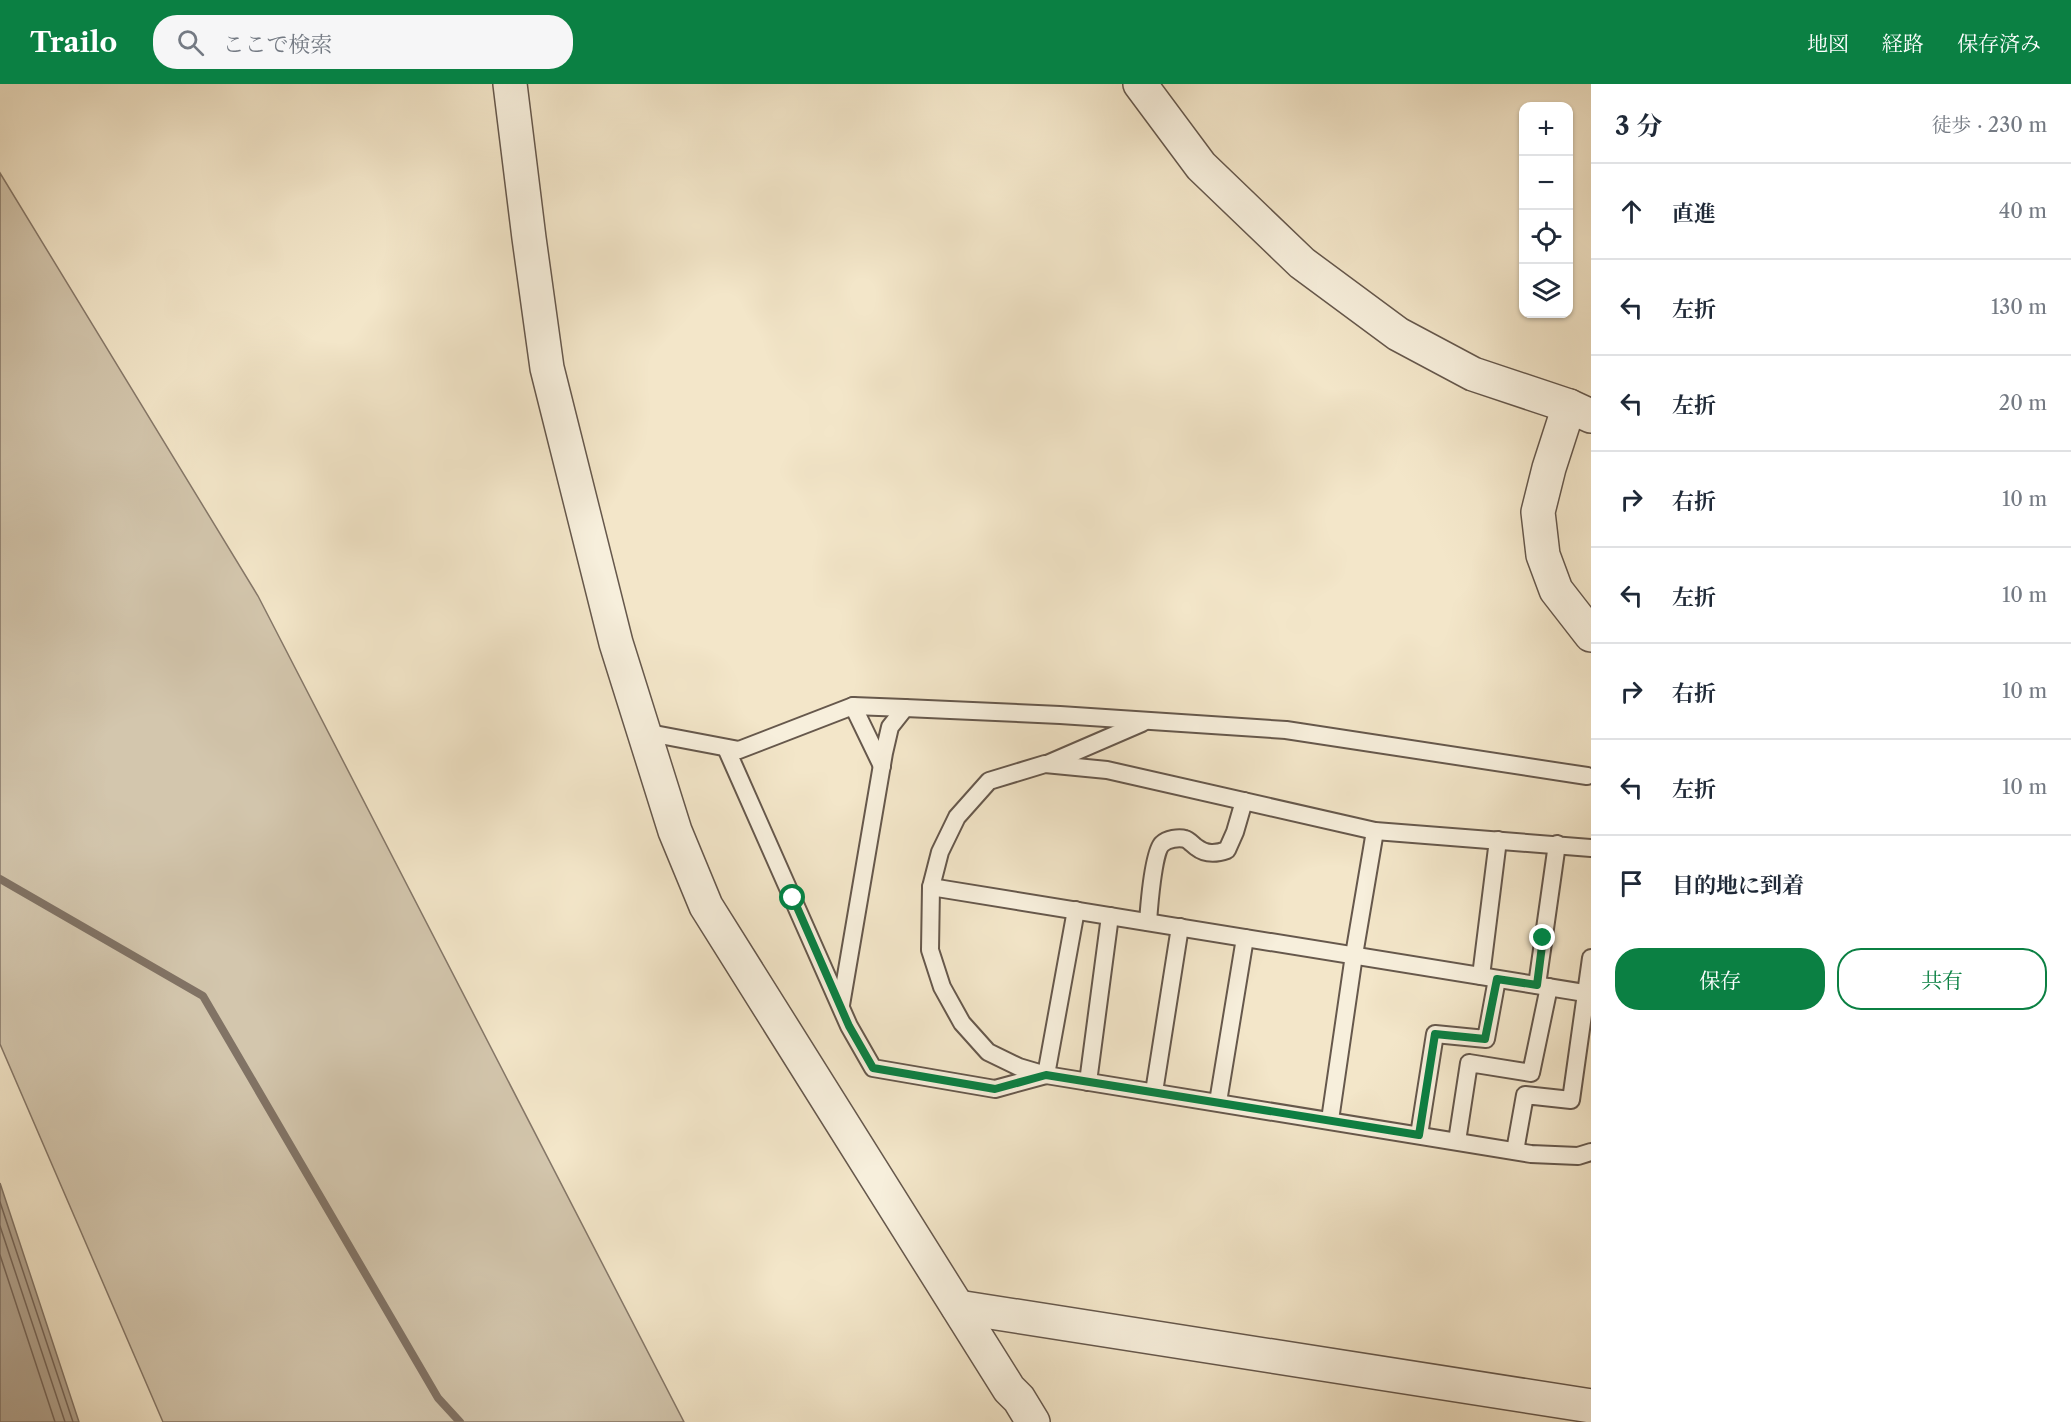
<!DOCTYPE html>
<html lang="ja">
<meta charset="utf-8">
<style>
:root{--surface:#fff;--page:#f6f6f7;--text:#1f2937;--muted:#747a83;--line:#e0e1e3;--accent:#0b8043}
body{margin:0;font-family:"Libre Caslon Text","Noto Serif JP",serif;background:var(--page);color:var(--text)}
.controls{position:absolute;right:18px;top:18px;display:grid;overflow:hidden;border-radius:12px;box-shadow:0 2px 4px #0004}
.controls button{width:54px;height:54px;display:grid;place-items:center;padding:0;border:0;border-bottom:2px solid var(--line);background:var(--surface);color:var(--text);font:30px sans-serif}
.stop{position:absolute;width:18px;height:18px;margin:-14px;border:4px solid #0b8043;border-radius:50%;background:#fff}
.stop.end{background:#0b8043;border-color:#fff;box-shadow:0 2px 6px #0008}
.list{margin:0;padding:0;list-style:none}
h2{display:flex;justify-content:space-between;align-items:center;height:78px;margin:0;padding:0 24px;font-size:26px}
h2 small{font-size:20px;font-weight:400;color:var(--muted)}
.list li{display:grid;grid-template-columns:39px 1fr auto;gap:18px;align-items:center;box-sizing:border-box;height:96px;padding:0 24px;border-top:2px solid var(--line)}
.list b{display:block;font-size:22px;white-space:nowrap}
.list em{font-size:20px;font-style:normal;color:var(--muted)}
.actions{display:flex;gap:12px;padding:18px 24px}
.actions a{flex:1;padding:14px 0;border:2px solid var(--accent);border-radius:24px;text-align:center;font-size:21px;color:var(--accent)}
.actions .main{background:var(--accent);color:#fff}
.icon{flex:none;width:33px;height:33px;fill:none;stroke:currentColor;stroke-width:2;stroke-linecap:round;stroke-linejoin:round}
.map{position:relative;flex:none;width:1591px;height:1338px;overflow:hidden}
header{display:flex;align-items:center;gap:36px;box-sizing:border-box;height:84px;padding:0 30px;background:var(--accent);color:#fff}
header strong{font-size:28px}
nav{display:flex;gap:33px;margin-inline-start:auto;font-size:21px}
.search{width:420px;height:54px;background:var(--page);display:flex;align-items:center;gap:15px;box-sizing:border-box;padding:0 21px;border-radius:24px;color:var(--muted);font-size:22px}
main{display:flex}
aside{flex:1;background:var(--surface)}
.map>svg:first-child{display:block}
.green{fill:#d3c6ad;stroke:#857768;stroke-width:1.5}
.water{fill:#b3a591;stroke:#817365;stroke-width:1.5}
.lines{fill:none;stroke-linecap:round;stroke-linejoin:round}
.shore{stroke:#75665a;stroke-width:1.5}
.stream{stroke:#817365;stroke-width:8}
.service-casing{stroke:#66584c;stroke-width:20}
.minor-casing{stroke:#66584c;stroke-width:36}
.tertiary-casing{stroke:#66584c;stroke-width:36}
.service{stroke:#f7efdc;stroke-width:16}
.minor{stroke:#f7efdc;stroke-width:33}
.tertiary{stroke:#f7efdc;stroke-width:33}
.route{stroke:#0b8043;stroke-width:8}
</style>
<header>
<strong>Trailo</strong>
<div class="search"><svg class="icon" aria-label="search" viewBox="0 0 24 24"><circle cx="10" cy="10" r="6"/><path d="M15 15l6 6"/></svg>ここで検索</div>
<nav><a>地図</a><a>経路</a><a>保存済み</a></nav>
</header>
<main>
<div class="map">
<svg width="1591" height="1338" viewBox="0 0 1591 1338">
<rect width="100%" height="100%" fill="#f3e6c9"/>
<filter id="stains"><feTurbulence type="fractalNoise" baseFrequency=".00333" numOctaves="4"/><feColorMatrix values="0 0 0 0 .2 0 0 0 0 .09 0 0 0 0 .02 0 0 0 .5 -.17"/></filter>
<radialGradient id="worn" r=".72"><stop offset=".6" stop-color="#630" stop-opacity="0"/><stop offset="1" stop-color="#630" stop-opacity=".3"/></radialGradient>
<!-- green -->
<path class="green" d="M0,89L258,512L684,1338H163L0,960Z"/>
<!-- water -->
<path class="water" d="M0,1099L79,1338H0Z"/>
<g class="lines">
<!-- shore -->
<g class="shore">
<path d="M0,1118L73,1338"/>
<path d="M0,1142L65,1338"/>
<path d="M0,1171L55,1338"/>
</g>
<!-- stream -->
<path class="stream" d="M0,795L203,912L438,1314L460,1338"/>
<defs>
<g id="service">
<path d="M853,622L882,682"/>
<path d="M644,648L739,666L853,622L905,624L1060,631L1286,646L1587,692"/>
<path d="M726,664L849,942L873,984L995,1005L1046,991L1076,826"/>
<path d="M1047,680L1142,639"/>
<path d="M1591,764L1375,747L1107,686L1045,680L989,697L957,733L940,768L931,803L930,866L942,903L962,939L988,968L1019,983L1046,991L1531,1070L1578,1072L1591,1068"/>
<path d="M931,803L1591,910"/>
<path d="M1148,838C1149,824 1153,768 1162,760C1167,755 1179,753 1185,755C1189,756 1193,761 1196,763C1206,771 1216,770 1227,766L1235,748L1244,717"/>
<path d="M1481,892L1498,756"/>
<path d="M1537,901L1557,760"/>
<path d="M841,921L884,669L890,643L905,624"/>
<path d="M1088,998L1110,832"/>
<path d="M1154,1008L1180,843"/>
<path d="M1218,1018L1245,854"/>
<path d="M1330,1036L1354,871L1375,747"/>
<path d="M1419,1051L1435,950L1486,955L1497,895"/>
<path d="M1457,1057L1469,979L1531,989L1549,903"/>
<path d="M1515,1067L1525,1011L1571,1016L1591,874"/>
</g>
<g id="minor">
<path d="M1569,322L1549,384L1538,428L1543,471L1556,506L1591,551"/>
<path d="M958,1223L1591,1322"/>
</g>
<g id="tertiary">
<path d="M510,0L529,154L547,284L616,559L675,747L706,822L1009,1305L1019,1315L1033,1338"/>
<path d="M1140,0L1201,82L1302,179L1398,250L1473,290L1569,322L1591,332"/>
</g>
</defs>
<!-- service casing -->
<use href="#service" class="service-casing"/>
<!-- minor casing -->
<use href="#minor" class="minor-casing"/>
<!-- tertiary casing -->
<use href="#tertiary" class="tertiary-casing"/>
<!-- service -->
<use href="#service" class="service"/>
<!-- minor -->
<use href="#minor" class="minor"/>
<!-- tertiary -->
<use href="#tertiary" class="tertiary"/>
</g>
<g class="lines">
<!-- route -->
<path class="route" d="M793,814L849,942L873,984L995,1005L1046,991L1419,1051L1435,950L1485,955L1497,895L1537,901L1543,854"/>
</g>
<rect width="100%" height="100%" filter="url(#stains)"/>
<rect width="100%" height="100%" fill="url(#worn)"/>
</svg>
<div class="controls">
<button>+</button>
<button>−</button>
<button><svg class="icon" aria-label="locate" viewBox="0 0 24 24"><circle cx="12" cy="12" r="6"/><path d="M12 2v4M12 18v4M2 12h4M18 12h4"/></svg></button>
<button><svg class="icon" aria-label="layers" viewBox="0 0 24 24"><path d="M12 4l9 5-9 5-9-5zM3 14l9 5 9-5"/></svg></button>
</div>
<div class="stop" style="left:793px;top:814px"></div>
<div class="stop end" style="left:1543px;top:854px"></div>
</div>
<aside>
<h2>3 分<small>徒歩 · 230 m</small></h2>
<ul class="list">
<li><svg class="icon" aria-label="ahead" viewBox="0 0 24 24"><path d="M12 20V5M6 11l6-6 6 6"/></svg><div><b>直進</b></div><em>40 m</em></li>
<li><svg class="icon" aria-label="left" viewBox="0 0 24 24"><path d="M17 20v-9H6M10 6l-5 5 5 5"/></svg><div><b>左折</b></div><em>130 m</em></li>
<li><svg class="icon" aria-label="left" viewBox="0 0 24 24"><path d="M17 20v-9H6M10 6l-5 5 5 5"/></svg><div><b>左折</b></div><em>20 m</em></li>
<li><svg class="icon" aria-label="right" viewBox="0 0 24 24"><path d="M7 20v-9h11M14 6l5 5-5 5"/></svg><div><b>右折</b></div><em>10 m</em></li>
<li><svg class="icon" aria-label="left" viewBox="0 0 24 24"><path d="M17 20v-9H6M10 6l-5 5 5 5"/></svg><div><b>左折</b></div><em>10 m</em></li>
<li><svg class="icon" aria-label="right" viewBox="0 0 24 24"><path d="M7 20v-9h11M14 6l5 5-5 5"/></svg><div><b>右折</b></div><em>10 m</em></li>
<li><svg class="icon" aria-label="left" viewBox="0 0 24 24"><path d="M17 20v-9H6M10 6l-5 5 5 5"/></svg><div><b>左折</b></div><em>10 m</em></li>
<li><svg class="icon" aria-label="arrive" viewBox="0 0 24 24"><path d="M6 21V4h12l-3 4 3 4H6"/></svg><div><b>目的地に到着</b></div></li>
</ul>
<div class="actions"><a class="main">保存</a><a>共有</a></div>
</aside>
</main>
